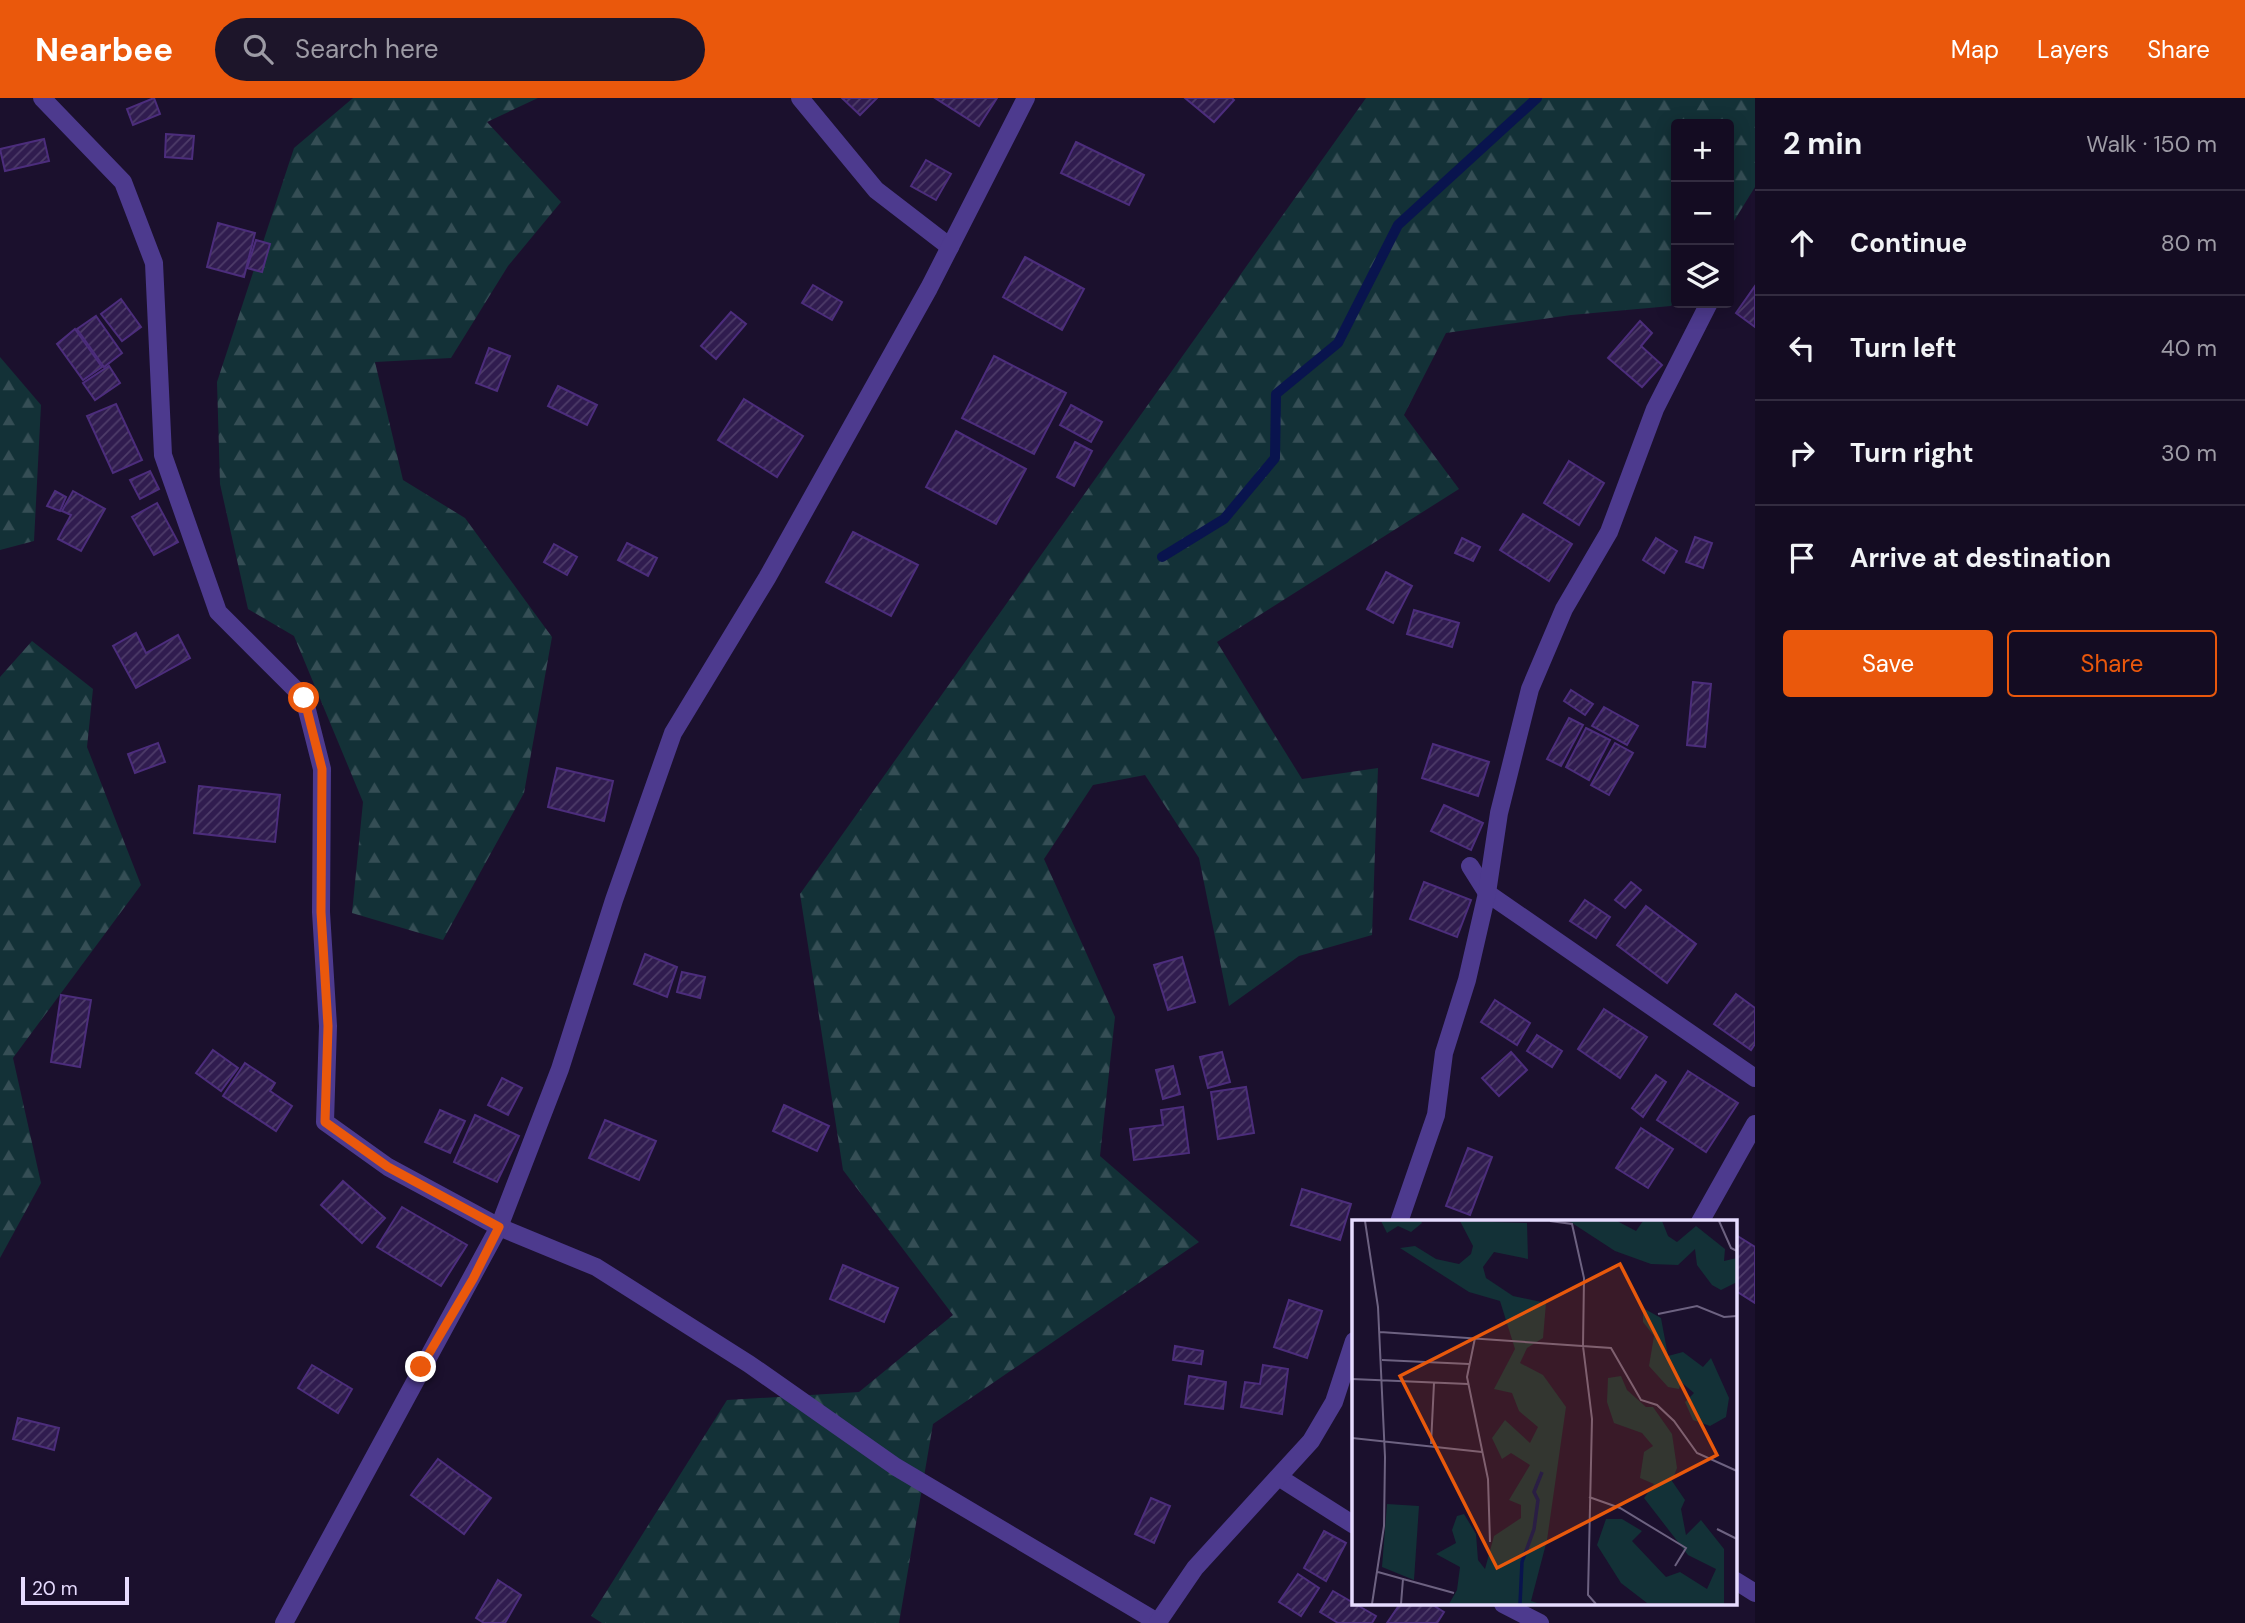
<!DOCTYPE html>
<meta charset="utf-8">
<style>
:root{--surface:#140c22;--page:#1d152a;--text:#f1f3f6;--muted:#9d9ba5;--line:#332c40;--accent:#ea580c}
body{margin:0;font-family:"DM Sans",sans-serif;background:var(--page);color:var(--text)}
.controls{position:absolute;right:21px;top:21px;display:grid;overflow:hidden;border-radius:7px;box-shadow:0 4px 18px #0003}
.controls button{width:63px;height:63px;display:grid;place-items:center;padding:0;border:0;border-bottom:2px solid var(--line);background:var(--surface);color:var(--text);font:35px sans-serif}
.scale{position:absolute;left:21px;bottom:18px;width:108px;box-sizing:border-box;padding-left:7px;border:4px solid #e7dcff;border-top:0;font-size:19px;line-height:24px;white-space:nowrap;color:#e7dcff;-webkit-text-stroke:5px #1b102d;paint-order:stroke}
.stop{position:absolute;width:21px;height:21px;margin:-16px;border:5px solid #ea580c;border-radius:50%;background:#fff}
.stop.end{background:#ea580c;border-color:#fff;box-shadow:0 2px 7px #0008}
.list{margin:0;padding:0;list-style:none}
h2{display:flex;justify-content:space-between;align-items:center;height:91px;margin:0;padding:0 28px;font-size:30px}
h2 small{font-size:23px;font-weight:400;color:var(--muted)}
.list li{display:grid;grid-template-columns:46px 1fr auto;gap:21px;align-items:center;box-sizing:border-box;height:105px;padding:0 28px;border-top:2px solid var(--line)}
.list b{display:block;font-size:26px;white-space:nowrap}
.list em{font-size:23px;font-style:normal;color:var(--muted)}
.actions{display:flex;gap:14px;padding:21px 28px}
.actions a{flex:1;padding:16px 0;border:2px solid var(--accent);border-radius:7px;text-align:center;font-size:24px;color:var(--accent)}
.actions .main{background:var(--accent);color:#fff}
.icon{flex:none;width:38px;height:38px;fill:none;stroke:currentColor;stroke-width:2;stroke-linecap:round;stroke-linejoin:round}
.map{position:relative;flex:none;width:1755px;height:1525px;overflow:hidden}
header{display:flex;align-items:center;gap:42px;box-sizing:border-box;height:98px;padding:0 35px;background:var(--accent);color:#fff}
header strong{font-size:33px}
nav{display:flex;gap:38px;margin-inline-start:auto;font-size:24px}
.search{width:490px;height:63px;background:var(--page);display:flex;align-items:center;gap:18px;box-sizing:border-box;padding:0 24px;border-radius:38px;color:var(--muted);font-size:26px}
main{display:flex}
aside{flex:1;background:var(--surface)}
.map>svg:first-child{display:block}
.forest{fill:url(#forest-firs)}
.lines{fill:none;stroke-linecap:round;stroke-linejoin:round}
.stream{stroke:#09144e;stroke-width:10}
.building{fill:url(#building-hatch);stroke:#4c2d7c;stroke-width:2}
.street{stroke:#4d3a8e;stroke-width:18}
.route{stroke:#ea580c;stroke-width:9}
.inset-river{fill:none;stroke:#09144e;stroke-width:3.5}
.inset-road{fill:none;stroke:#6d6281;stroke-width:2}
.view{fill:#e8590c;fill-opacity:0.15;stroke:#e8590c;stroke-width:3.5}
.inset-edge{fill:none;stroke:#e7dcff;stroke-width:3.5}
</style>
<header>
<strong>Nearbee</strong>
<div class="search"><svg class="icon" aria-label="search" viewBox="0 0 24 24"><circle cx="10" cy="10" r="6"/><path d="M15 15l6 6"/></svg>Search here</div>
<nav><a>Map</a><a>Layers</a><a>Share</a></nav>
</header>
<main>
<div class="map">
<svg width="1755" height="1525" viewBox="0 0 1755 1525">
<defs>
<pattern id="forest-firs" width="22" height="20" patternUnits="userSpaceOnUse" patternTransform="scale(1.75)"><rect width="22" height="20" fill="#133137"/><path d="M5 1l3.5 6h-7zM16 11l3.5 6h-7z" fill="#354e55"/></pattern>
<pattern id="building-hatch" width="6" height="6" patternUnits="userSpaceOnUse" patternTransform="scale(1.75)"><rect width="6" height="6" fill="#301c4f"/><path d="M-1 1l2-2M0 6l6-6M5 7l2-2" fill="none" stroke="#4e3c69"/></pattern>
</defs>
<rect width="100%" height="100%" fill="#1b102d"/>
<!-- forest -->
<g class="forest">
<path d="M353,0H538L487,24L561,104L508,168L451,260L375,264L403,382L465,420L552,539L524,695L443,842L352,815L363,704L294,538L248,511L220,386L217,284L294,50Z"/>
<path d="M1366,0H1755V89L1729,131V26H1676V201L1671,208L1571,217L1446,235L1404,317L1459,391L1217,544L1302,681L1378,670L1372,837L1299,858L1229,908L1199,760L1145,677L1093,687L1044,761L1115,919L1100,1058L1199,1144L933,1326L899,1525H602L591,1518L727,1302L859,1294L953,1217L843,1072L800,796Z"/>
<path d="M0,259L41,307L34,443L0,452Z"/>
<path d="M32,543L93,591L87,649L141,787L13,960L41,1085L0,1160V579Z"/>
</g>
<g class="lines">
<!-- stream -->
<path class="stream" d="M1162,459L1224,421L1275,360L1276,296L1338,245L1398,127L1537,0"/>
</g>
<!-- building -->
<g class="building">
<path d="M154,0L160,16L133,27L127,11Z"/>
<path d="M842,0H877L860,17Z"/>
<path d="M935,0H997L979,28Z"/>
<path d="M1185,0H1232L1234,2L1214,24Z"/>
<path d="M166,36L194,38L192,61L165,59Z"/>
<path d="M44,41L49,63L5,73L0,51Z"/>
<path d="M1076,44L1144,77L1129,107L1061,75Z"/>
<path d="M926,62L951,76L936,102L911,88Z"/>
<path d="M218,125L255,135L244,179L207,169Z"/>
<path d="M256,142L270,146L262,174L247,170Z"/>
<path d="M1025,159L1084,191L1062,232L1003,199Z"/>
<path d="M813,187L842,204L832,222L802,205Z"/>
<path d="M1755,188V229L1736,215Z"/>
<path d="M121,201L141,229L122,243L101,216Z"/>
<path d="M731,214L746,226L716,261L701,248Z"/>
<path d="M96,218L122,255L104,269L77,231Z"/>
<path d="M1640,223L1652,235L1641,248L1662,267L1642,289L1608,260Z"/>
<path d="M75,231L102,269L83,282L57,246Z"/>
<path d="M489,250L510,258L497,293L476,285Z"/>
<path d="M994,258L1066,295L1034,356L962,320Z"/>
<path d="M109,268L120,285L95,302L83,285Z"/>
<path d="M558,288L597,307L587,327L548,308Z"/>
<path d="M744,301L803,338L777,379L718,342Z"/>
<path d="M116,306L142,362L113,375L87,318Z"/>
<path d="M1071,307L1102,324L1091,344L1060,327Z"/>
<path d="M956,333L1026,371L996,426L926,389Z"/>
<path d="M1075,344L1092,353L1074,388L1057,379Z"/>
<path d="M1569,363L1604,385L1579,427L1544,405Z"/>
<path d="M150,373L159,391L140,401L130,382Z"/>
<path d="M55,393L66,399L60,413L47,408Z"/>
<path d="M73,393L105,411L81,453L58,441L71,417L62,413Z"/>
<path d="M157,405L178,444L154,457L132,419Z"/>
<path d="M1523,416L1572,446L1549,483L1500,452Z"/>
<path d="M853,434L918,467L891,518L826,484Z"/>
<path d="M1695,439L1712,445L1703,470L1686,464Z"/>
<path d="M1462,440L1480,449L1473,463L1455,455Z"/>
<path d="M1656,440L1677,453L1664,475L1643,462Z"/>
<path d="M627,445L657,460L648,478L618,462Z"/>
<path d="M554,446L577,459L567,477L544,464Z"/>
<path d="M1386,474L1412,488L1393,525L1367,511Z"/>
<path d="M1414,512L1459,525L1452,549L1407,536Z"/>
<path d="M136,535L146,555L178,537L190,560L136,590L113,548Z"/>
<path d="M1693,584L1711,586L1705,649L1687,647Z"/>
<path d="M1571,592L1593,606L1585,617L1564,603Z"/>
<path d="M1604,609L1638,628L1627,647L1592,628Z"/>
<path d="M1569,620L1583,627L1561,668L1547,661Z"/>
<path d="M1586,630L1610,642L1589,682L1566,669Z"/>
<path d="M158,645L165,664L135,675L128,656Z"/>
<path d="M1615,645L1633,655L1609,697L1591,687Z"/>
<path d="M1433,646L1489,664L1478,698L1422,680Z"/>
<path d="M557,670L613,683L604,723L548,709Z"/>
<path d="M199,688L280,697L275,744L194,735Z"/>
<path d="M1444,707L1483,725L1471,752L1431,733Z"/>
<path d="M1424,784L1471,802L1457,839L1410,821Z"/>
<path d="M1631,784L1641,792L1625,810L1615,802Z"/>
<path d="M1585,802L1610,819L1596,840L1570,823Z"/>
<path d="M1646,808L1696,846L1667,885L1617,847Z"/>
<path d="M645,856L677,869L667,899L634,886Z"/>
<path d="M1182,859L1195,904L1168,912L1154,867Z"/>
<path d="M682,874L705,879L700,900L677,894Z"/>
<path d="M1736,896L1755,910V946L1751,952L1714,926Z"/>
<path d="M61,897L91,902L80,969L51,964Z"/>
<path d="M1495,902L1530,925L1517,947L1481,924Z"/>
<path d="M1604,911L1647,939L1620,980L1578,951Z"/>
<path d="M1537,937L1562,953L1552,969L1527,953Z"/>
<path d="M213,952L238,970L221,993L196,975Z"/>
<path d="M1222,954L1230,984L1208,990L1200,959Z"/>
<path d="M1511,954L1527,972L1499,998L1482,980Z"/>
<path d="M245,965L275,985L270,993L292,1008L276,1033L223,998Z"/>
<path d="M1173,968L1180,996L1163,1001L1156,972Z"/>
<path d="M1688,973L1738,1005L1706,1054L1657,1022Z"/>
<path d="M1656,977L1666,984L1643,1019L1632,1010Z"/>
<path d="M502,980L522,990L508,1017L488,1007Z"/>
<path d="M1246,989L1254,1035L1218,1041L1211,994Z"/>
<path d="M784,1007L829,1028L817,1053L773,1033Z"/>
<path d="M1183,1009L1189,1055L1134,1062L1130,1031L1163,1027L1161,1012Z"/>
<path d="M440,1012L465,1023L450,1055L425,1044Z"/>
<path d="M475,1017L519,1038L497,1084L454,1064Z"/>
<path d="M605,1022L656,1043L639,1082L589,1060Z"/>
<path d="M1641,1030L1673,1051L1648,1090L1616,1070Z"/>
<path d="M1468,1050L1492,1059L1470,1117L1446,1108Z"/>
<path d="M343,1083L385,1120L362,1145L321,1107Z"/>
<path d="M1302,1091L1351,1106L1340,1142L1291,1127Z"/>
<path d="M402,1109L467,1147L441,1188L377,1149Z"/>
<path d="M1736,1137L1755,1149V1205L1736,1193Z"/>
<path d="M843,1167L898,1190L884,1224L830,1201Z"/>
<path d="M1289,1202L1322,1213L1307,1260L1274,1249Z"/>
<path d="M1175,1248L1203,1253L1201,1266L1173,1262Z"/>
<path d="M312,1267L352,1291L338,1315L298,1290Z"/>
<path d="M1263,1267L1288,1271L1282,1316L1241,1309L1245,1284L1260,1286Z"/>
<path d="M1189,1278L1226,1284L1223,1311L1185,1306Z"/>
<path d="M18,1320L59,1330L54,1352L13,1341Z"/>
<path d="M438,1361L491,1400L464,1436L411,1397Z"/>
<path d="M1151,1400L1170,1408L1154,1445L1135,1436Z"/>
<path d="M1324,1433L1346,1445L1326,1483L1304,1470Z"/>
<path d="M1298,1476L1319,1490L1301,1518L1279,1504Z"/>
<path d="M498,1482L521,1497L505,1525H484L476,1520Z"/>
<path d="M1333,1493L1376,1518L1372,1525H1338L1320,1514Z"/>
<path d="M1400,1506H1431L1444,1514L1437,1525H1387Z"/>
</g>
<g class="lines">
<!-- street -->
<g class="street">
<path d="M42,0L123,84L154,165L163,357L218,514L304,600L322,671L321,814L328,928L325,1024L388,1069L499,1129L596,1169L749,1266L896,1369L1159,1525"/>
<path d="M800,0L876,92L950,149"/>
<path d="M1470,768L1487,795L1755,980"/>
<path d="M1399,1124L1436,1017L1444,955L1467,882L1487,795L1499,715L1530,591L1564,511L1609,434L1655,311L1709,205"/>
<path d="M1700,1124L1755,1026"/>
<path d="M1280,1380L1354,1427"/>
<path d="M1736,1483L1755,1495"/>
<path d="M1503,1506L1540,1525"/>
<path d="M1158,1524L1195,1470L1311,1343L1334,1304L1354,1243"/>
<path d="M284,1525L499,1129L560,971L614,802L673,635L767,480L929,190L1026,0"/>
</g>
</g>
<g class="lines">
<!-- route -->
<path class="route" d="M304,600L322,671L321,814L328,928L325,1024L388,1069L499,1129L473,1181L421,1269"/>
</g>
<!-- overview -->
<g transform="translate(1352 1122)">
<rect width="385" height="385" fill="#1b102d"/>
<path d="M29,1H69L70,3L59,12L46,6L35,13ZM108,1L175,3L176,39L142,32L131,47L134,58L161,76L194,83L191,118L175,128L168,143L191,155L214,187L195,320L179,381L188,384H97L105,370L108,347L84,334L104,323L100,310L105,296L112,294L124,314L126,340L133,349L142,316L169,298V285L157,280L178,245L159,233L150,239L140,218L153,200L178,223L186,207L167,191L160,173L142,169L163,129L148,81L117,72L48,28L63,26L84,39L107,44L119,34L121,26ZM217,1H265L284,11L291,1H310L316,16L325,22L344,6L373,29L372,41L385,38V62L369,70L360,65L345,45L343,29L326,45L299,44L263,31ZM291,88L309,98L316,136L331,132L351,147L359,138L377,178L374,197L358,206L341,200L333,182L342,173L329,162L327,169L316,167L297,146L302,116L291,102ZM269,156L275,170L294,187H301L320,214L325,248L320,261L333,280L329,289L334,315L349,300L372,329V384L295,383L269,363L245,325L254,299H270L290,311L280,321L314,357L328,352L355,369L364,349L336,335L292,278L302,264L288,258L292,232L301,226L290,213L262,203L255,182L256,158Z" fill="#133137"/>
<path d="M35,284L67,286L62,360L30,347Z" fill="#133137"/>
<path class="inset-river" d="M168,384L170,342L182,309L186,280L182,272L190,252"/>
<path class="inset-road" d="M13,1L26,87L33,237L32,306L20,384M198,1L220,4L232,58L231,126L240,199L236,375L244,384M367,1L379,28L385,31M306,94L345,86L372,97L385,96M28,112L259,128L289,180L305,185L322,201L345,233L385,251M123,118L115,157L136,259L138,322M30,140L117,144M0,159L116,164M0,218L130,232M79,224L82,163M237,277L268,288L334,328L323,346M365,309L385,319M26,352L51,359L49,384M51,359L102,373"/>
<path class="view" d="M268,44L365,235L145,348L48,156Z"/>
<rect width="385" height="385" class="inset-edge"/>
</g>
</svg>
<div class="controls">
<button>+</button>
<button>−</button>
<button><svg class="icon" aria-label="layers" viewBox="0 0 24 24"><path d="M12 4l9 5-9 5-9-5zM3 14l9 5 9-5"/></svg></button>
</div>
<div class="scale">20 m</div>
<div class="stop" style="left:304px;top:600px"></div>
<div class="stop end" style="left:421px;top:1269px"></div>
</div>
<aside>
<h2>2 min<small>Walk · 150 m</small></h2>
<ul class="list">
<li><svg class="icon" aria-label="ahead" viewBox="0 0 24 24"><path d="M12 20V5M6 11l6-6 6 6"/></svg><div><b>Continue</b></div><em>80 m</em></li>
<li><svg class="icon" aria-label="left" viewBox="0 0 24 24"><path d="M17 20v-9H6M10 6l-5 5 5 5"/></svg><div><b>Turn left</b></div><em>40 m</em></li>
<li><svg class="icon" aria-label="right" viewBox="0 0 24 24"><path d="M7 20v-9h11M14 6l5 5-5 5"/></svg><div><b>Turn right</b></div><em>30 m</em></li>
<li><svg class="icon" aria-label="arrive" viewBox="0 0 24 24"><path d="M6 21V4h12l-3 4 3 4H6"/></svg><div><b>Arrive at destination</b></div></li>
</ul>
<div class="actions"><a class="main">Save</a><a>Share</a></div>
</aside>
</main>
